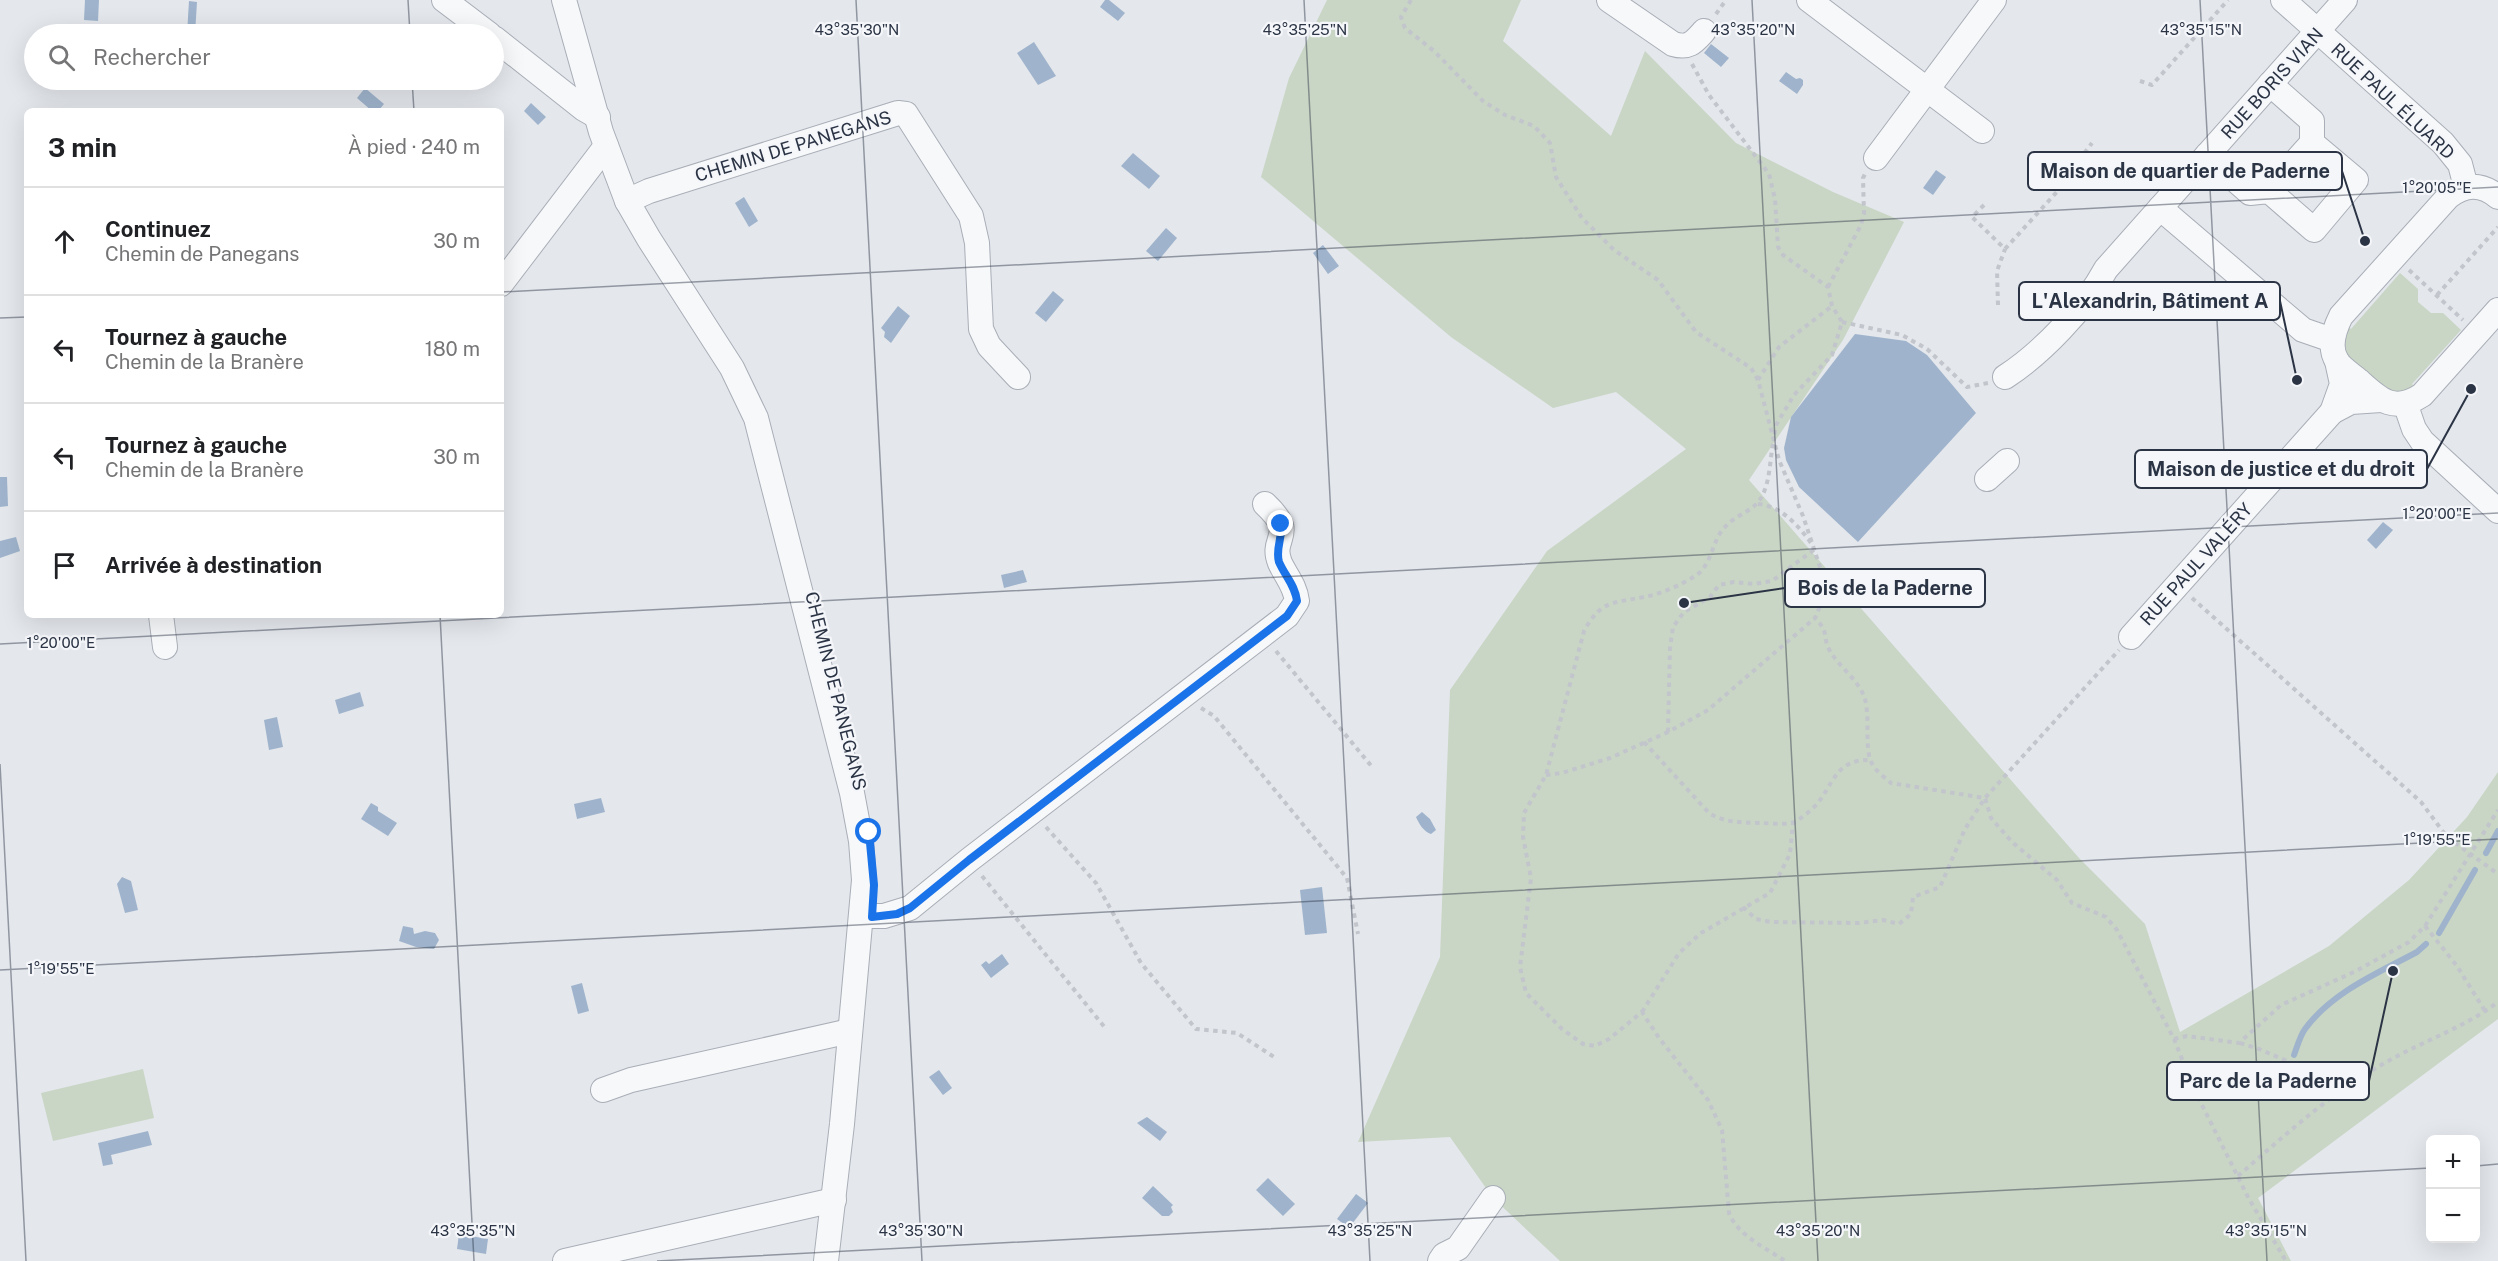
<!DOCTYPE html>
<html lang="fr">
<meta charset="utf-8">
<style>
:root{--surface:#fff;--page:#f2f2f2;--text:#202124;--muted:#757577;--line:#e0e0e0}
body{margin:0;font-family:"Public Sans",sans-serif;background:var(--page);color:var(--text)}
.controls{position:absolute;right:18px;bottom:18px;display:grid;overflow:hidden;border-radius:9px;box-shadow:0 6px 24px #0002}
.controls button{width:54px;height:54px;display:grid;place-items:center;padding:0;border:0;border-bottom:2px solid var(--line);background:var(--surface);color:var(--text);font:30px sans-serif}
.stop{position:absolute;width:18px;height:18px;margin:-14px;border:4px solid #1a73e8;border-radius:50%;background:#fff}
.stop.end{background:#1a73e8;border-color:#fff;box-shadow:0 2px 6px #0008}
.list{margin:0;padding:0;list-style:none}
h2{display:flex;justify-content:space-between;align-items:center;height:78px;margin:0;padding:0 24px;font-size:26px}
h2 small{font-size:20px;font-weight:400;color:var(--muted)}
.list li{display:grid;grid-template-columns:39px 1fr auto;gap:18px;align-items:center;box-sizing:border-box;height:108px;padding:0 24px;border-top:2px solid var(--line)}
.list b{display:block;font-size:22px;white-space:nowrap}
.list p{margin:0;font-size:20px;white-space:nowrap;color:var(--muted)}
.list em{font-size:20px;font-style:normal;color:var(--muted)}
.icon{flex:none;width:33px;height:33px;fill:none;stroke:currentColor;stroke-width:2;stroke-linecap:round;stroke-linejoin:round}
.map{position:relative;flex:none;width:2498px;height:1261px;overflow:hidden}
.search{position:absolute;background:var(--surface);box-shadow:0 6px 24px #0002;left:24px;top:24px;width:480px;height:66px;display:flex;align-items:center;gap:15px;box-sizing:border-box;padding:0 21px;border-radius:33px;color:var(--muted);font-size:22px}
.panel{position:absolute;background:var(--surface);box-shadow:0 6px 24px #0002;left:24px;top:108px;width:480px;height:510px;border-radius:9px}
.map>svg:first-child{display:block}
.green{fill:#c9d6c5}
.water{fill:#9fb4cc}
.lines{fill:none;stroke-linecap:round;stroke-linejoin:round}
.stream{stroke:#9fb4cc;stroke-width:6}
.minor-casing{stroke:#a9aeb7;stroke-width:26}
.path{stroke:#c2c5cb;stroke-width:4;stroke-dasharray:4.5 4.5;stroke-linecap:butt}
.minor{stroke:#f7f8fa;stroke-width:24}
.route{stroke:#1a73e8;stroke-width:8}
.ticks{fill:none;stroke:#2b3445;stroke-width:1.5;stroke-opacity:0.45}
.labels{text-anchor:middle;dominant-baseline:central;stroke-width:4.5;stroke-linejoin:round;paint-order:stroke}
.street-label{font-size:18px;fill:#2b3445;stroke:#f4f6f9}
.ticks-label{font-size:15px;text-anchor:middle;fill:#2b3445;stroke:#f4f6f9;stroke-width:4.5;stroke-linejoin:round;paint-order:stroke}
.leader{fill:none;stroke:#2b3445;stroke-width:2}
.callout-dot{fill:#2b3445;stroke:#f4f6f9;stroke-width:2}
.callout{fill:#f4f6f9;stroke:#2b3445;stroke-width:2}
.callout-label{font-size:20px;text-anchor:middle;font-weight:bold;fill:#2b3445}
</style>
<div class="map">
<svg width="2498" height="1261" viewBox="0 0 2498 1261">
<rect width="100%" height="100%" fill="#e4e7ec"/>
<!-- green -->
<g class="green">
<path d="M1327,0H1521L1503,41L1611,136L1645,51L1736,143L1833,192L1904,222L1843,340L1749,480L2079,858L2145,924L2180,1032L2329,946L2409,880L2467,817L2498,772V1019L2258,1198L2291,1261H1560L1493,1198L1450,1137L1358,1142L1440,957L1450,690L1547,551L1686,449L1616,392L1553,408L1451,337L1261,177L1289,78Z"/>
<path d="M2400,273L2418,289V302L2431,313H2443L2461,330L2412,384L2417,389L2388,394L2343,354L2345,324L2351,329Z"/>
<path d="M143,1069L154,1118L53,1141L41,1093Z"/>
</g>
<!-- water -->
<g class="water">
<path d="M85,0H99L98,21L84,20Z"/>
<path d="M1105,0H1109L1125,13L1118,21L1100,7Z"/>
<path d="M189,1L197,2L195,34H187Z"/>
<path d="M1034,42L1056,76L1038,85L1017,53Z"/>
<path d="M1711,44L1729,58L1721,67L1704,53Z"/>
<path d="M1786,72L1796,79L1800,78L1803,80V85L1797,94L1779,81Z"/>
<path d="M365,88L384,104L378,111H372L357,98Z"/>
<path d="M531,103L546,117L538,125L524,111Z"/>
<path d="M1133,153L1160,176L1149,189L1121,166Z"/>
<path d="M1936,170L1946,177L1933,195L1923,188Z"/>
<path d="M744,197L758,221L749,227L735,203Z"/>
<path d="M1166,228L1177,238L1158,261L1146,251Z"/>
<path d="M1323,245L1339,266L1328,274L1313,253Z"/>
<path d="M1053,291L1064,300L1046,322L1035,313Z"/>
<path d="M898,306L910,316L891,343L884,337L885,332L881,328Z"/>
<path d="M1855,334L1906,341L1927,355L1976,413L1858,542L1799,487L1786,460L1784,448L1791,417Z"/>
<path d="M0,477H7L8,506L0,507Z"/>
<path d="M2383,522L2393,530L2376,549L2367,540Z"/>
<path d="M16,537L20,551L0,558V541Z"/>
<path d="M1023,570L1027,582L1004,588L1001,575Z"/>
<path d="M360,692L364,706L339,714L335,700Z"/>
<path d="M277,717L283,747L269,750L264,720Z"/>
<path d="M601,798L605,812L577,819L574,804Z"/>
<path d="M371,803L378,807V811L397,823L388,836L361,819Z"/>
<path d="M1422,812L1430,819L1436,830L1431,834C1424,832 1419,824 1416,817Z"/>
<path d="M122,877L131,881L138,910L125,913L117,884Z"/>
<path d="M1322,887L1327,933L1305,935L1300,890Z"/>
<path d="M403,926L413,928L414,934L425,931L435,933L439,940L434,949L416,947L399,941Z"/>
<path d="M1002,954L1009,964L991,978L981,965L986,961L989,964Z"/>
<path d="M582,983L589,1011L578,1014L571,986Z"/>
<path d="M939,1070L952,1088L943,1095L929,1077Z"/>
<path d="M1147,1117L1167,1132L1160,1141L1137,1123Z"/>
<path d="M148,1131L152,1145L111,1155L113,1164L103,1166L98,1143Z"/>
<path d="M1268,1178L1295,1204L1283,1216L1256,1190Z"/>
<path d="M1153,1186L1173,1205L1171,1207L1173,1212L1169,1216H1162L1142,1198Z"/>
<path d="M1356,1194L1368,1203L1349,1228L1337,1219Z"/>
<path d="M459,1234L488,1239L486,1254L457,1249Z"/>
</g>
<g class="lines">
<!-- stream -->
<g class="stream">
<path d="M2486,853L2498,831"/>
<path d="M2439,933L2475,870"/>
<path d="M2294,1055C2297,1047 2300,1036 2305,1029C2332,992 2378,973 2417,952L2426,944"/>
<path d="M2271,1079L2288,1066"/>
</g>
<defs>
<g id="minor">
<path d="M444,0L489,34"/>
<path d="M564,0L601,132L627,201L649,239L732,368L756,418L852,793L861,841L864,880L842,1124L826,1261"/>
<path d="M1609,0L1673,44C1689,49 1694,42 1704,31"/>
<path d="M1809,0L1982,131"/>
<path d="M2283,0L2443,143L2460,164L2466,187"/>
<path d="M494,38L584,109L598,117"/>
<path d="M2207,155L2250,193L2269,191L2314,230L2356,180L2312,143V121L2270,84"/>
<path d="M1876,158L1994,0"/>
<path d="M2269,191L2312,143"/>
<path d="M2498,197C2481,183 2465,184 2448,197L2341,316C2334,330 2328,347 2337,361C2341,368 2351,374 2358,380C2379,399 2393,414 2422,395L2498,310"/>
<path d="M627,201L649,191L898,113L906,114L971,216L977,243L981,329L989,346L1018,377"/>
<path d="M2160,208L2303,330L2332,340"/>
<path d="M501,284L606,146"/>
<path d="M2337,361L2342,384L2332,412L2351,402L2381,400"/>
<path d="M2005,377C2042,353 2085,308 2106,269L2345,0"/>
<path d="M2405,403L2414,429L2422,441L2498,511"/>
<path d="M1987,479L2007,461"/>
<path d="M161,615L165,647"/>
<path d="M2131,637L2332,412"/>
<path d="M862,916H884L910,908L969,860L1287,616L1297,601C1295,585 1286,576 1280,563C1269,536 1299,536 1265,504"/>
<path d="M603,1090L631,1080L850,1031"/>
<path d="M565,1261L834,1200"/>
<path d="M1440,1261L1444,1255L1458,1248L1493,1198"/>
</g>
</defs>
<!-- minor casing -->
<use href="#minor" class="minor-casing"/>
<!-- path -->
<g class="path">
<path d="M1411,0L1401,17L1405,28L1434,51L1483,101L1505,115L1534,126L1550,143L1556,177L1582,218L1614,250L1658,280L1696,332L1751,368L1758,380L1779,460L1803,516L1821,570L1823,599L1815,618C1830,633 1822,637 1830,651C1840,668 1859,680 1865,699C1870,719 1865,742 1870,759C1873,769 1884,777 1891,783L1985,798L1991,818L2012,842L2057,880L2072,903L2106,917L2117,930L2174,1039L2194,1089L2249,1199L2286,1261"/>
<path d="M1716,14L1726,0"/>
<path d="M1692,64L1709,95L1769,174L1775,199L1778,247L1783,255L1828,287L1832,306L1842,322L1832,355L1794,395L1776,425L1774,437"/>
<path d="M2140,81L2152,85L2228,0"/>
<path d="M1984,205L1972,217L2005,249L2074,173V167L2092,143"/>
<path d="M2409,270L2463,320"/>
<path d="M1828,287L1861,225L1864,214L1863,178L1865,174"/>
<path d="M2437,295L2498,227"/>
<path d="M1998,305L1997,271L2005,249"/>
<path d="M1842,322L1902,335L1927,349L1967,387L1988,383"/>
<path d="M1758,380L1779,347L1832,306"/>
<path d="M1773,444C1770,459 1770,480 1763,494C1756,511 1738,513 1726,526C1711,540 1713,565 1695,576C1681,585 1661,594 1644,597C1613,603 1601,600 1584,631L1546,775L1524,813L1523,837L1531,878L1520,967L1526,993L1562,1029L1583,1044L1595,1046L1609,1039L1642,1012L1659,1038L1708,1100L1722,1130L1729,1213C1737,1235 1766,1248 1785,1261"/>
<path d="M1758,504C1781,506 1798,525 1811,543"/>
<path d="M2192,598L2421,802L2447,837L2498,874"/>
<path d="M1276,651L1373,768"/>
<path d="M1201,708L1214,716L1347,878L1358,934"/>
<path d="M1668,732L1670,648L1673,627L1684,612L1710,597L1719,585L1734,582L1754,584L1772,581L1815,549"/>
<path d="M1644,742L1709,813C1725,823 1740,822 1759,823C1769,823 1781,825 1791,823C1796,822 1800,819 1803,816C1834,797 1828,759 1870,760"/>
<path d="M1546,775L1562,773L1610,758L1668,732L1708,710L1815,618"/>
<path d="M1046,827L1096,883L1141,963L1196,1029L1237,1033L1274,1057"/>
<path d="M982,876L1106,1029"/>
<path d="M1743,907L1756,919L1771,922L1859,923L1883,920L1899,924L1911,914L1913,897L1940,887L1965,829L1985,798L2119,650"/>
<path d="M2425,926L2457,966L2485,1011"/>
<path d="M1642,1012L1679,953L1701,933L1770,893L1790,854L1793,823"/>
<path d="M2174,1039L2187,1036L2239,1043L2281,1005L2354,972L2409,942L2425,926L2498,810"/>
<path d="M2240,1043L2259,1049L2315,1073L2357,1081"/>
<path d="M2238,1176C2285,1135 2334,1090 2390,1060C2426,1040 2465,1027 2498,1002"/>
</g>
<!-- minor -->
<use href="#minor" class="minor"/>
</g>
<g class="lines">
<!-- route -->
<path class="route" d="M869,832L874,885L872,917L897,914L910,908L969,860L1287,616L1297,601C1295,585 1285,576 1279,562C1275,549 1283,537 1281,524"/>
</g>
<!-- ticks -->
<path class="ticks" d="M408,0L410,34M856,0L922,1261M1304,0L1370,1261M1752,0L1818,1261M2200,0L2267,1261M412,80L414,111M501,292L2498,187M0,318L27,317M440,615L474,1261M0,644L2498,513M0,764L26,1261M0,970L2498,839M2476,1166L2498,1164M657,1261L2430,1168"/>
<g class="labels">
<!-- street labels -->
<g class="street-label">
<text transform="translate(2272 83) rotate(-48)">RUE BORIS VIAN</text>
<text transform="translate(2393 101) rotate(43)">RUE PAUL ÉLUARD</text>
<text transform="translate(793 146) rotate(-17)">CHEMIN DE PANEGANS</text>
<text transform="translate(2196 564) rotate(-48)">RUE PAUL VALÉRY</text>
<text transform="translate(836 691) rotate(76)">CHEMIN DE PANEGANS</text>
</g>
</g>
<g class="ticks-label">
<text x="857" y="35">43°35'30"N</text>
<text x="1305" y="35">43°35'25"N</text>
<text x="1753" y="35">43°35'20"N</text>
<text x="2201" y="35">43°35'15"N</text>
<text x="2437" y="193">1°20'05"E</text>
<text x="2437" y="519">1°20'00"E</text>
<text x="61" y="648">1°20'00"E</text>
<text x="2437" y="845">1°19'55"E</text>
<text x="61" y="974">1°19'55"E</text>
<text x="473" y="1236">43°35'35"N</text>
<text x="921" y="1236">43°35'30"N</text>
<text x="1370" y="1236">43°35'25"N</text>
<text x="1818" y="1236">43°35'20"N</text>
<text x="2266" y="1236">43°35'15"N</text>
</g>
<!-- callouts -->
<path class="leader" d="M2365 241L2342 171M2297 380L2280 301M2471 389L2427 469M1684 603L1785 588M2393 971L2369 1081"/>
<g class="callout-dot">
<circle cx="2365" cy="241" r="6"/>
<circle cx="2297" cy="380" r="6"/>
<circle cx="2471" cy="389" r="6"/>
<circle cx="1684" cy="603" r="6"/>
<circle cx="2393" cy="971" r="6"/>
</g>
<g class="callout">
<rect x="2028" y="152" width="314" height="38" rx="6"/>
<rect x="2019" y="282" width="261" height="38" rx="6"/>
<rect x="2135" y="450" width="292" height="38" rx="6"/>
<rect x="1785" y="569" width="200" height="38" rx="6"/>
<rect x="2167" y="1062" width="202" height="38" rx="6"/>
</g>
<g class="callout-label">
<text x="2185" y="178">Maison de quartier de Paderne</text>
<text x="2150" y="308">L'Alexandrin, Bâtiment A</text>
<text x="2281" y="476">Maison de justice et du droit</text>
<text x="1885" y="595">Bois de la Paderne</text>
<text x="2268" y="1088">Parc de la Paderne</text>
</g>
</svg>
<div class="controls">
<button>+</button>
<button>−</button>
</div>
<div class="stop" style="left:869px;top:832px"></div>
<div class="stop end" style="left:1281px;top:524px"></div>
<div class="search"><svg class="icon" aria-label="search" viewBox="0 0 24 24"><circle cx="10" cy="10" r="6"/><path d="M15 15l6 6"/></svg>Rechercher</div>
<section class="panel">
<h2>3 min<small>À pied · 240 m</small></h2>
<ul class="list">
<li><svg class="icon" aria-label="ahead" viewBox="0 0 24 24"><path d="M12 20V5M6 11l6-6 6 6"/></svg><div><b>Continuez</b><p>Chemin de Panegans</p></div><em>30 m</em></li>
<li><svg class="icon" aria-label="left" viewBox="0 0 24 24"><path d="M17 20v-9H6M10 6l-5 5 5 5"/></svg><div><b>Tournez à gauche</b><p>Chemin de la Branère</p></div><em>180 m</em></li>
<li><svg class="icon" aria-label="left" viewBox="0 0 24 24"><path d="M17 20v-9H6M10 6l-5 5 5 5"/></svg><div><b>Tournez à gauche</b><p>Chemin de la Branère</p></div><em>30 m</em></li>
<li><svg class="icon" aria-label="arrive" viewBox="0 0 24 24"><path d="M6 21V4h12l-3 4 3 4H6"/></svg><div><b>Arrivée à destination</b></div></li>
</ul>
</section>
</div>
